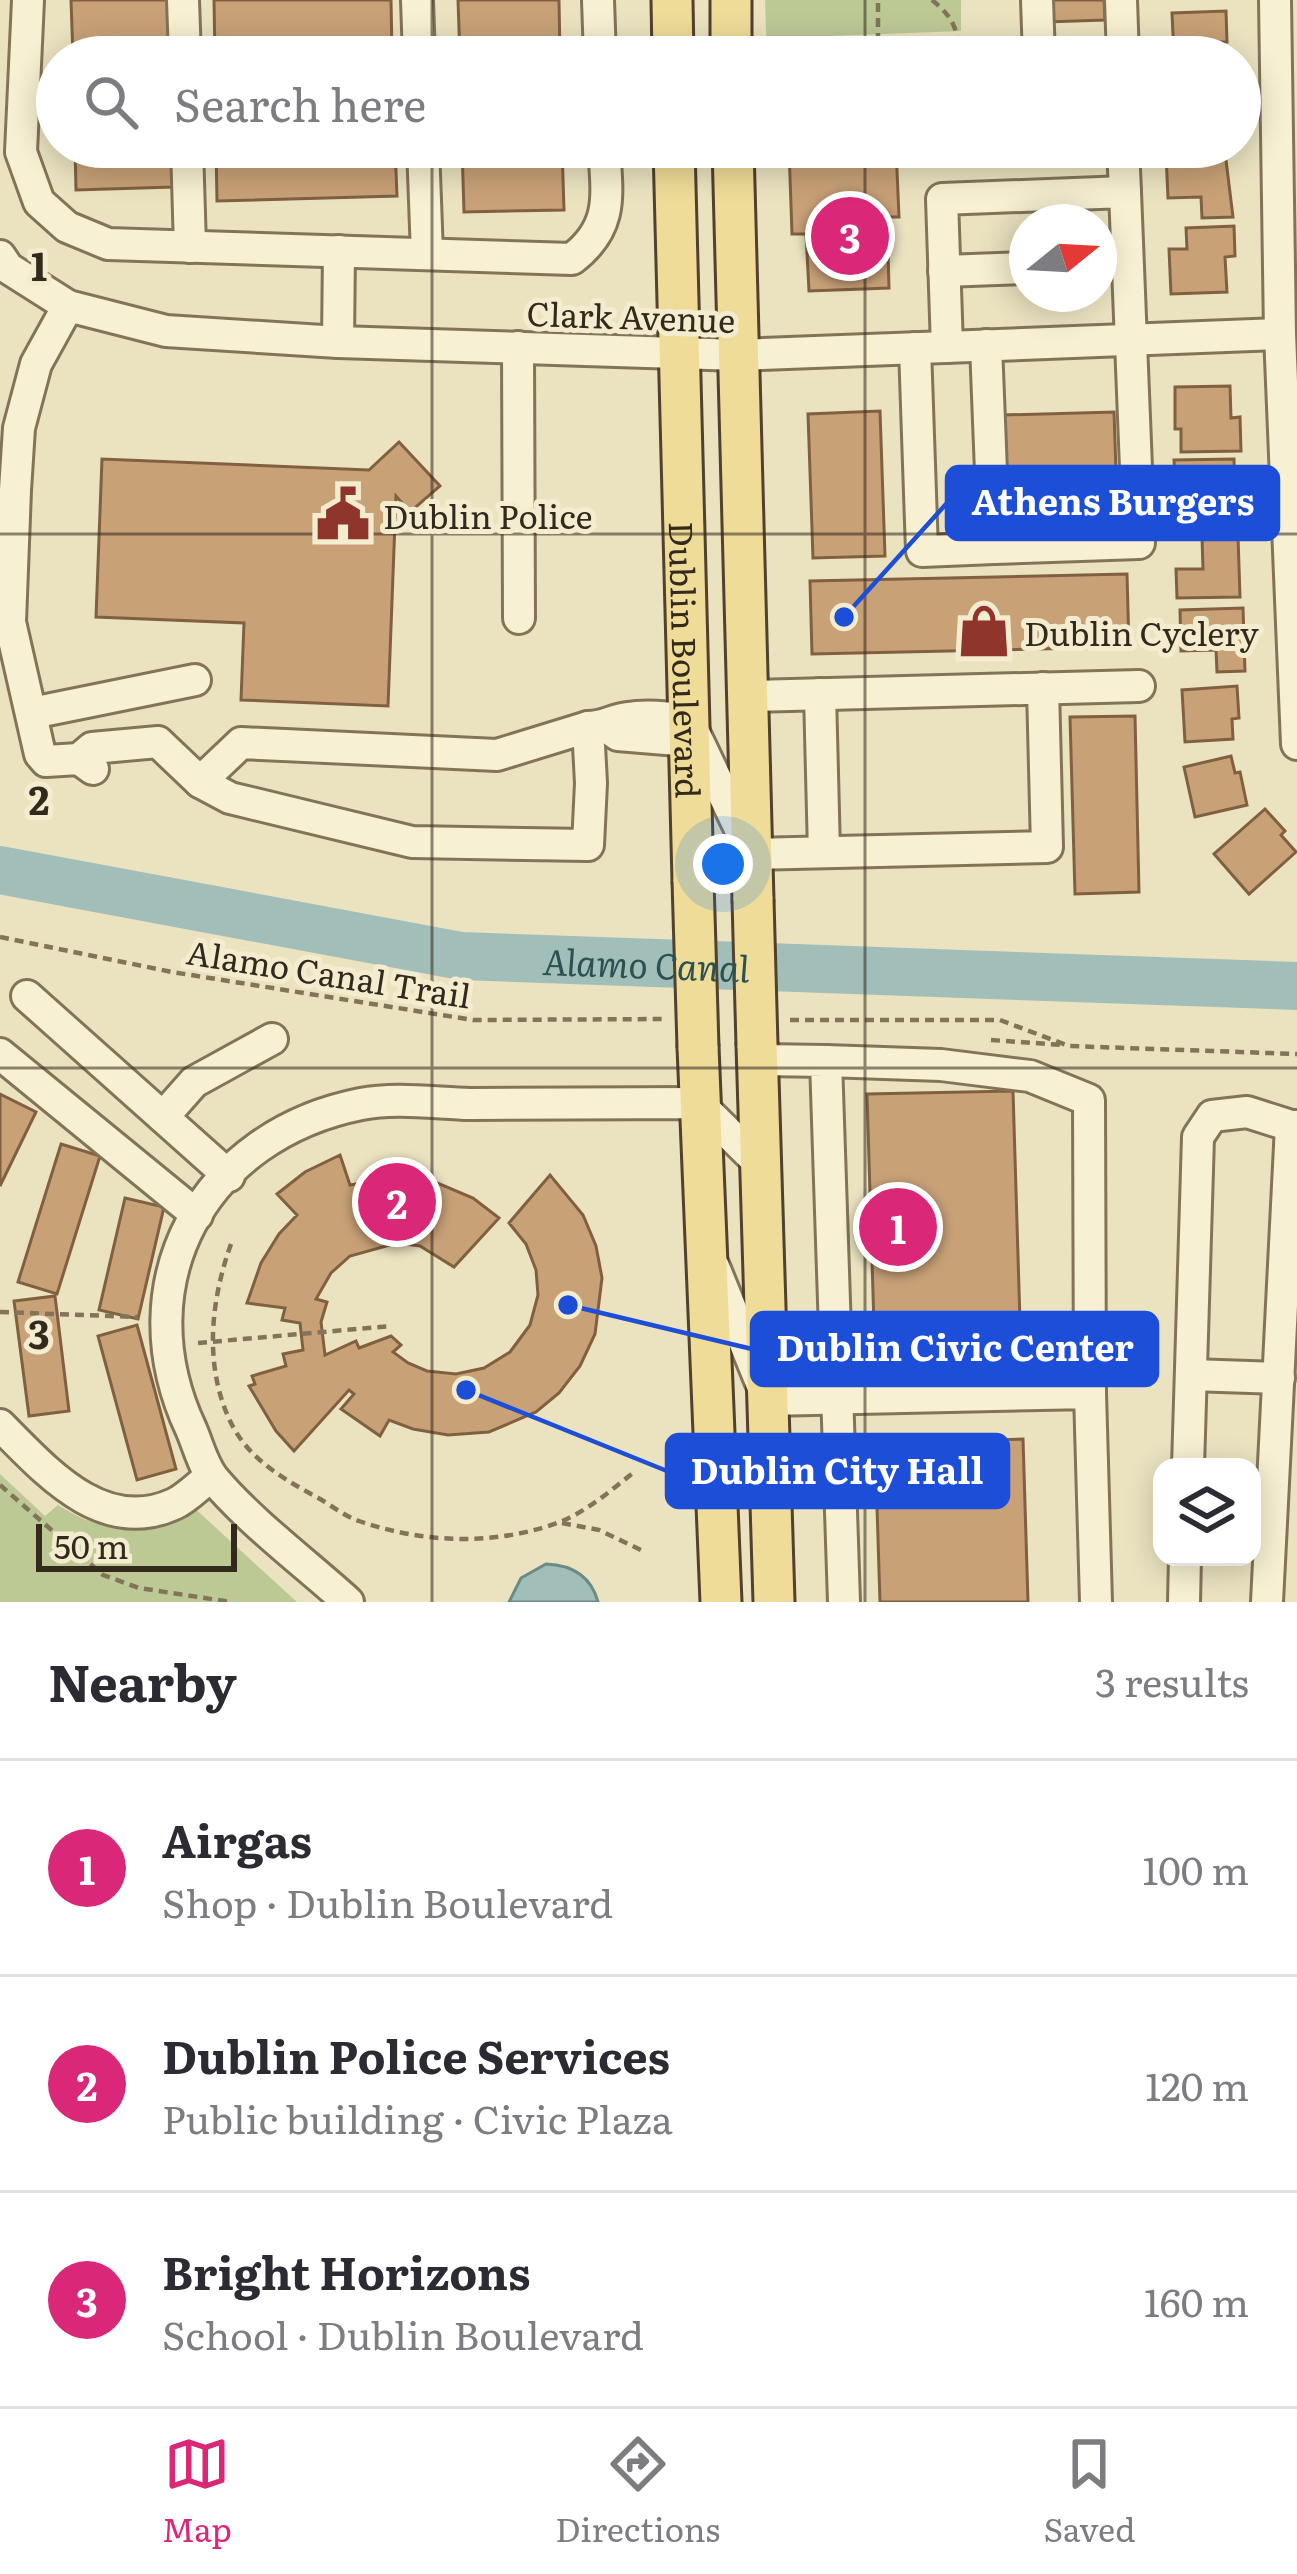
<!DOCTYPE html>
<meta charset="utf-8">
<style>
:root{--surface:#fff;--page:#f7f7f7;--text:#2b2b33;--muted:#7c7c81;--line:#e1e1e2;--accent:#db2777}
body{margin:0;font-family:Literata,serif;background:var(--page);color:var(--text)}
.controls{position:absolute;right:36px;bottom:36px;display:grid;overflow:hidden;border-radius:24px;box-shadow:0 6px 30px #0003}
.controls button{width:108px;height:108px;display:grid;place-items:center;padding:0;border:0;border-bottom:3px solid var(--line);background:var(--surface);color:var(--text);font:60px sans-serif}
.compass{position:absolute;left:1009px;top:204px;width:108px;height:108px;border-radius:50%;background:var(--surface);box-shadow:0 6px 30px #0003;rotate:72deg}
.scale{position:absolute;left:36px;bottom:30px;width:201px;box-sizing:border-box;padding-left:12px;border:6px solid #332a1d;border-top:0;font-size:33px;line-height:42px;white-space:nowrap;color:#332a1d;-webkit-text-stroke:9px #f3eccf;paint-order:stroke}
.you{position:absolute;left:723px;top:864px;width:42px;height:42px;margin:-30px;border:9px solid #fff;border-radius:50%;background:#1a73e8;box-shadow:0 0 0 18px #1a73e833}
.badge{display:grid;place-items:center;width:78px;height:78px;border-radius:50%;background:var(--accent);color:#fff;font-size:39px;font-weight:700}
.pin{position:absolute;translate:-50% -50%;border:6px solid #fff;box-shadow:0 3px 12px #0006}
.list{margin:0;padding:0;list-style:none}
h2{display:flex;justify-content:space-between;align-items:center;height:156px;margin:0;padding:0 48px;font-size:51px}
h2 small{font-size:39px;font-weight:400;color:var(--muted)}
.list li{display:grid;grid-template-columns:78px 1fr auto;gap:36px;align-items:center;box-sizing:border-box;height:216px;padding:0 48px;border-top:3px solid var(--line)}
.list b{display:block;font-size:45px;white-space:nowrap}
.list p{margin:0;font-size:39px;white-space:nowrap;color:var(--muted)}
.list em{font-size:39px;font-style:normal;color:var(--muted)}
.icon{flex:none;width:66px;height:66px;fill:none;stroke:currentColor;stroke-width:2;stroke-linecap:round;stroke-linejoin:round}
.map{position:relative;flex:none;width:1297px;height:1602px;overflow:hidden}
.search{position:absolute;background:var(--surface);box-shadow:0 6px 30px #0003;left:36px;right:36px;top:36px;height:132px;display:flex;align-items:center;gap:30px;box-sizing:border-box;padding:0 42px;border-radius:66px;color:var(--muted);font-size:45px}
.sheet{height:804px;background:var(--surface)}
nav{display:flex;justify-content:space-around;align-items:center;box-sizing:border-box;height:168px;border-top:3px solid var(--line);background:var(--surface);font-size:33px;color:var(--muted)}
nav a{display:grid;justify-items:center;gap:6px}
nav .on{color:var(--accent)}
.map>svg:first-child{display:block}
.green{fill:#bdc995}
.water{fill:#a2beb8;stroke:#6a8b86;stroke-width:3}
.lines{fill:none;stroke-linecap:round;stroke-linejoin:round}
.river{stroke:#a2beb8;stroke-width:48}
.building{fill:#c8a177;stroke:#816040;stroke-width:3}
.minor-casing{stroke:#837459;stroke-width:36}
.major-casing{stroke:#51412d;stroke-width:45}
.path{stroke:#837459;stroke-width:4.5;stroke-dasharray:9 6;stroke-linecap:butt}
.minor{stroke:#f7f0d2;stroke-width:30}
.major{stroke:#eedc98;stroke-width:39}
.major-bridge-casing{stroke:#51412d;stroke-width:45;stroke-linecap:butt}
.major-bridge{stroke:#eedc98;stroke-width:39}
.grid{fill:none;stroke:#332a1d;stroke-width:3;stroke-opacity:0.55}
.labels{text-anchor:middle;dominant-baseline:central;stroke-width:10;stroke-linejoin:round;paint-order:stroke}
.street-label{font-size:33px;fill:#332a1d;stroke:#f3eccf}
.poi-label{font-size:33px;fill:#332a1d;stroke:#f3eccf;text-anchor:start}
.water-label{font-size:36px;font-style:italic;fill:#2c5153;stroke:#f3eccf}
.grid-label{font-size:39px;text-anchor:middle;font-weight:bold;fill:#332a1d;stroke:#f3eccf;stroke-width:10;stroke-linejoin:round;paint-order:stroke}
.leader{fill:none;stroke:#1d4ed8;stroke-width:4.5}
.callout-dot{fill:#1d4ed8;stroke:#f3eccf;stroke-width:4.5}
.callout{fill:#1d4ed8;stroke:#1d4ed8;stroke-width:4.5}
.callout-label{font-size:36px;text-anchor:middle;font-weight:bold;fill:#fff}
</style>
<div class="map">
<svg width="1297" height="1602" viewBox="0 0 1297 1602">
<rect width="100%" height="100%" fill="#ebe3c0"/>
<!-- green -->
<g class="green">
<path d="M765,0H961V31L804,37V57H767Z"/>
<path d="M0,1474L45,1516L58,1505C110,1538 137,1530 191,1505L297,1602H0Z"/>
</g>
<!-- water -->
<path class="water" d="M546,1564C573,1565 591,1576 598,1602H509L521,1578Z"/>
<g class="lines">
<!-- river -->
<path class="river" id="s1" d="M0,870L461,956L1297,986"/>
</g>
<!-- building -->
<g class="building">
<path d="M71,0H168L170,57H73Z"/>
<path d="M214,0H391L392,52L215,57Z"/>
<path d="M458,0H559L560,57H460Z"/>
<path d="M1045,0H1104L1105,20L1046,22Z"/>
<path d="M1226,11L1227,42H1221V57H1174L1172,13Z"/>
<path d="M75,147H172L173,187L76,190Z"/>
<path d="M216,147H395L397,196L217,201Z"/>
<path d="M462,147H562L564,210L464,212Z"/>
<path d="M896,147L899,217H887L889,288L809,291L806,234H792L789,149Z"/>
<path d="M1225,152L1233,217L1202,218L1201,197L1168,198L1166,154Z"/>
<path d="M1234,226L1235,256L1225,257L1227,292L1171,294L1169,249H1187L1186,228Z"/>
<path d="M1230,386L1231,418L1240,417L1241,451L1181,452V429H1175V387Z"/>
<path d="M880,411L885,556L813,558L808,414Z"/>
<path d="M1114,412L1118,530L1006,533L1003,415Z"/>
<path d="M399,442L440,486L410,512L396,496L388,706L241,700L244,623L96,617L102,459L369,470Z"/>
<path d="M1234,459L1235,494H1241L1242,523L1192,524V505H1176L1174,460Z"/>
<path d="M1238,536L1240,597L1177,598L1176,569H1203L1202,537Z"/>
<path d="M1127,574L1129,647L812,654L810,581Z"/>
<path d="M1243,608L1245,671L1217,672L1216,650L1181,651L1180,610Z"/>
<path d="M1237,686L1239,718L1232,719L1233,739L1185,742L1182,690Z"/>
<path d="M1135,716L1139,892L1075,894L1070,717Z"/>
<path d="M1231,756L1235,773L1240,772L1247,805L1195,817L1184,767Z"/>
<path d="M1265,809L1285,831L1281,835L1296,852L1249,894L1214,854Z"/>
<path d="M1013,1091L1021,1355L875,1359L867,1094Z"/>
<path d="M0,1094L36,1112L0,1186Z"/>
<path d="M61,1144L100,1156L57,1294L18,1282Z"/>
<path d="M340,1155L350,1185L397,1177L435,1182L473,1198L499,1218L454,1267L420,1246L397,1243L350,1256L331,1273L316,1299L327,1302L321,1322L325,1355L356,1341L359,1348L391,1336L401,1345L393,1352L408,1363L427,1371L456,1374L484,1368L510,1352L530,1325L538,1295L536,1270L526,1244L509,1223L550,1175L583,1215L596,1246L602,1278L595,1334L580,1366L559,1393L536,1412L489,1432L448,1435L413,1429L389,1420L380,1436L341,1409L354,1394L349,1390L294,1451L276,1431L249,1386L255,1384L252,1376L286,1366L283,1354L303,1350L300,1323L282,1320L285,1308L247,1303L261,1263L279,1234L297,1215L277,1194L305,1172Z"/>
<path d="M125,1198L164,1207L138,1319L99,1310Z"/>
<path d="M55,1296L69,1411L29,1416L14,1301Z"/>
<path d="M137,1325L176,1469L137,1480L98,1336Z"/>
<path d="M1023,1439L1028,1602H880L875,1443Z"/>
</g>
<g class="lines">
<defs>
<g id="minor">
<path d="M28,0L21,152L39,202L67,227L108,244L572,259C614,227 607,195 604,147"/>
<path d="M183,0L185,57"/>
<path d="M417,0L419,57"/>
<path d="M598,0L600,57"/>
<path d="M1037,0L1039,57"/>
<path d="M1121,0L1123,57"/>
<path d="M1275,0L1280,334L1297,744"/>
<path d="M187,147L190,247"/>
<path d="M423,147L427,254"/>
<path d="M1123,147L1125,192"/>
<path d="M0,256L8,268L68,306L166,331L338,342L739,355L1280,334"/>
<path d="M944,271L1027,268"/>
<path d="M68,306L36,364L19,428L15,490L10,622L40,754L46,761L79,759L93,769"/>
<path d="M338,342L339,251"/>
<path d="M518,347L519,618"/>
<path d="M947,347L942,199L1125,192L1139,543L994,548"/>
<path d="M915,348L922,551L994,548L986,345"/>
<path d="M820,694L824,852"/>
<path d="M748,696L1139,686"/>
<path d="M32,713L195,680"/>
<path d="M611,730L618,735L690,741"/>
<path d="M79,759L92,748L158,742L200,782L230,798L412,842L588,845L591,783L588,727C604,727 612,720 627,718C647,715 668,717 688,720L752,854L1047,847L1043,688"/>
<path d="M200,782L241,743L497,755L588,727"/>
<path d="M27,996L229,1176"/>
<path d="M0,1054L197,1215"/>
<path d="M757,1060L826,1061L844,1602"/>
<path d="M826,1061L941,1065L1030,1076L1089,1100L1090,1393"/>
<path d="M163,1117L194,1082L272,1039"/>
<path d="M714,1267L768,1400L1090,1393L1096,1602"/>
<path d="M1191,1375L1279,1378"/>
<path d="M0,1425C45,1470 102,1537 174,1504C187,1498 199,1485 211,1476"/>
<path d="M1188,1467L1198,1137L1212,1116L1247,1112L1291,1126"/>
<path d="M348,1602C306,1564 249,1521 214,1479C203,1466 198,1445 191,1429C122,1282 204,1135 361,1104C395,1097 435,1103 470,1104C546,1104 622,1104 698,1103L760,1164"/>
<path d="M1184,1602L1185,1557"/>
<path d="M1267,1602L1291,1126H1297"/>
</g>
<g id="major">
<path d="M672,0L673,57"/>
<path d="M731,0V57"/>
<path id="s2" d="M674,147L693,881"/>
<path d="M733,147L753,900"/>
<path d="M757,1045L774,1602"/>
<path d="M698,1047L721,1602"/>
</g>
</defs>
<!-- minor casing -->
<use href="#minor" class="minor-casing"/>
<!-- major casing -->
<use href="#major" class="major-casing"/>
<!-- path -->
<g class="path">
<path d="M932,0C954,18 958,29 959,57"/>
<path d="M878,57V0"/>
<path d="M0,937L172,972L473,1020L665,1019"/>
<path d="M790,1020H1000L1069,1046L1297,1054"/>
<path d="M991,1040L1063,1045"/>
<path d="M231,1244C212,1297 204,1359 227,1414C243,1454 275,1474 311,1494C327,1502 342,1515 359,1521C422,1543 493,1546 557,1523C585,1513 610,1491 633,1473"/>
<path d="M0,1312L138,1317"/>
<path d="M198,1343L391,1326"/>
<path d="M0,1485L103,1575L139,1588L231,1602"/>
<path d="M562,1523L599,1530L641,1550"/>
</g>
<!-- minor -->
<use href="#minor" class="minor"/>
<!-- major -->
<use href="#major" class="major"/>
<defs>
<g id="major-bridge">
<path d="M693,881L698,1047"/>
<path d="M753,900L757,1045"/>
</g>
</defs>
<!-- major-bridge casing -->
<use href="#major-bridge" class="major-bridge-casing"/>
<!-- major-bridge -->
<use href="#major-bridge" class="major-bridge"/>
</g>
<!-- grid -->
<path class="grid" d="M432,0V57M865,0V57M432,147V1602M865,147V1602M0,534H1297M0,1068H1297"/>
<!-- icons -->
<defs>
<symbol id="civic-bare" viewBox="-9 -9 18 18"><path d="M-.6-6.5H3V-4.5H.6V-3L4-1V1h2V6H-6V1h2V-1L-.6-3ZM-1.2 2.5V6h2.4V2.5Z" fill="#8f352c" stroke="#f3eccf" stroke-width="2.5" paint-order="stroke"/></symbol>
<symbol id="shop-bare" viewBox="-9 -9 18 18"><path d="M-5-2.5h2.3a2.7 3.5 0 0 1 5.4 0H5L5.5 6h-11ZM-1.5-2.5h3a1.5 2.3 0 0 0-3 0Z" fill="#8f352c" stroke="#f3eccf" stroke-width="2.5" paint-order="stroke"/></symbol>
</defs>
<g fill-rule="evenodd">
<use href="#civic-bare" x="305" y="476" width="76" height="76"/>
<use href="#shop-bare" x="946" y="593" width="76" height="76"/>
</g>
<g class="labels">
<!-- street labels -->
<g class="street-label">
<text transform="translate(631 315) rotate(2)">Clark Avenue</text>
<text stroke="none"><textPath href="#s2" startOffset="513">Dublin Boulevard</textPath></text>
<text transform="translate(329 972) rotate(9)">Alamo Canal Trail</text>
</g>
<!-- poi labels -->
<g class="poi-label">
<text x="383" y="514">Dublin Police</text>
<text x="1024" y="631">Dublin Cyclery</text>
</g>
<!-- water labels -->
<g class="water-label">
<text stroke="none"><textPath href="#s1" startOffset="654">Alamo Canal</textPath></text>
</g>
</g>
<g class="grid-label">
<text x="39" y="281">1</text>
<text x="39" y="815">2</text>
<text x="39" y="1349">3</text>
</g>
<!-- callouts -->
<path class="leader" d="M844 617L947 503M568 1305L752 1349M466 1390L667 1471"/>
<g class="callout-dot">
<circle cx="844" cy="617" r="12"/>
<circle cx="568" cy="1305" r="12"/>
<circle cx="466" cy="1390" r="12"/>
</g>
<g class="callout">
<rect x="947" y="467" width="331" height="72" rx="12"/>
<rect x="752" y="1313" width="405" height="72" rx="12"/>
<rect x="667" y="1435" width="341" height="72" rx="12"/>
</g>
<g class="callout-label">
<text x="1113" y="515">Athens Burgers</text>
<text x="955" y="1361">Dublin Civic Center</text>
<text x="837" y="1484">Dublin City Hall</text>
</g>
</svg>
<div class="controls">
<button><svg class="icon" aria-label="layers" viewBox="0 0 24 24"><path d="M12 4l9 5-9 5-9-5zM3 14l9 5 9-5"/></svg></button>
</div>
<svg class="compass" viewBox="-18 -18 36 36"><path d="M0-13l5 13h-10z" fill="#e53935"/><path d="M0 13l5-13h-10z" fill="#7c7c81"/></svg>
<div class="scale">50 m</div>
<div class="you"></div>
<div class="pin badge" style="left:898px;top:1227px">1</div>
<div class="pin badge" style="left:397px;top:1202px">2</div>
<div class="pin badge" style="left:850px;top:236px">3</div>
<div class="search"><svg class="icon" aria-label="search" viewBox="0 0 24 24"><circle cx="10" cy="10" r="6"/><path d="M15 15l6 6"/></svg>Search here</div>
</div>
<section class="sheet">
<h2>Nearby<small>3 results</small></h2>
<ul class="list">
<li><span class="badge">1</span><div><b>Airgas</b><p>Shop · Dublin Boulevard</p></div><em>100 m</em></li>
<li><span class="badge">2</span><div><b>Dublin Police Services</b><p>Public building · Civic Plaza</p></div><em>120 m</em></li>
<li><span class="badge">3</span><div><b>Bright Horizons</b><p>School · Dublin Boulevard</p></div><em>160 m</em></li>
</ul>
</section>
<nav>
<a class="on"><svg class="icon" aria-label="map" viewBox="0 0 24 24"><path d="M3 6l6-2 6 2 6-2v14l-6 2-6-2-6 2zM9 4v14M15 6v14"/></svg>Map</a>
<a><svg class="icon" aria-label="directions" viewBox="0 0 24 24"><path d="M12 3l9 9-9 9-9-9zM9 14v-3h6M13 9l2 2-2 2"/></svg>Directions</a>
<a><svg class="icon" aria-label="saved" viewBox="0 0 24 24"><path d="M7 4h10v16l-5-4-5 4z"/></svg>Saved</a>
</nav>
